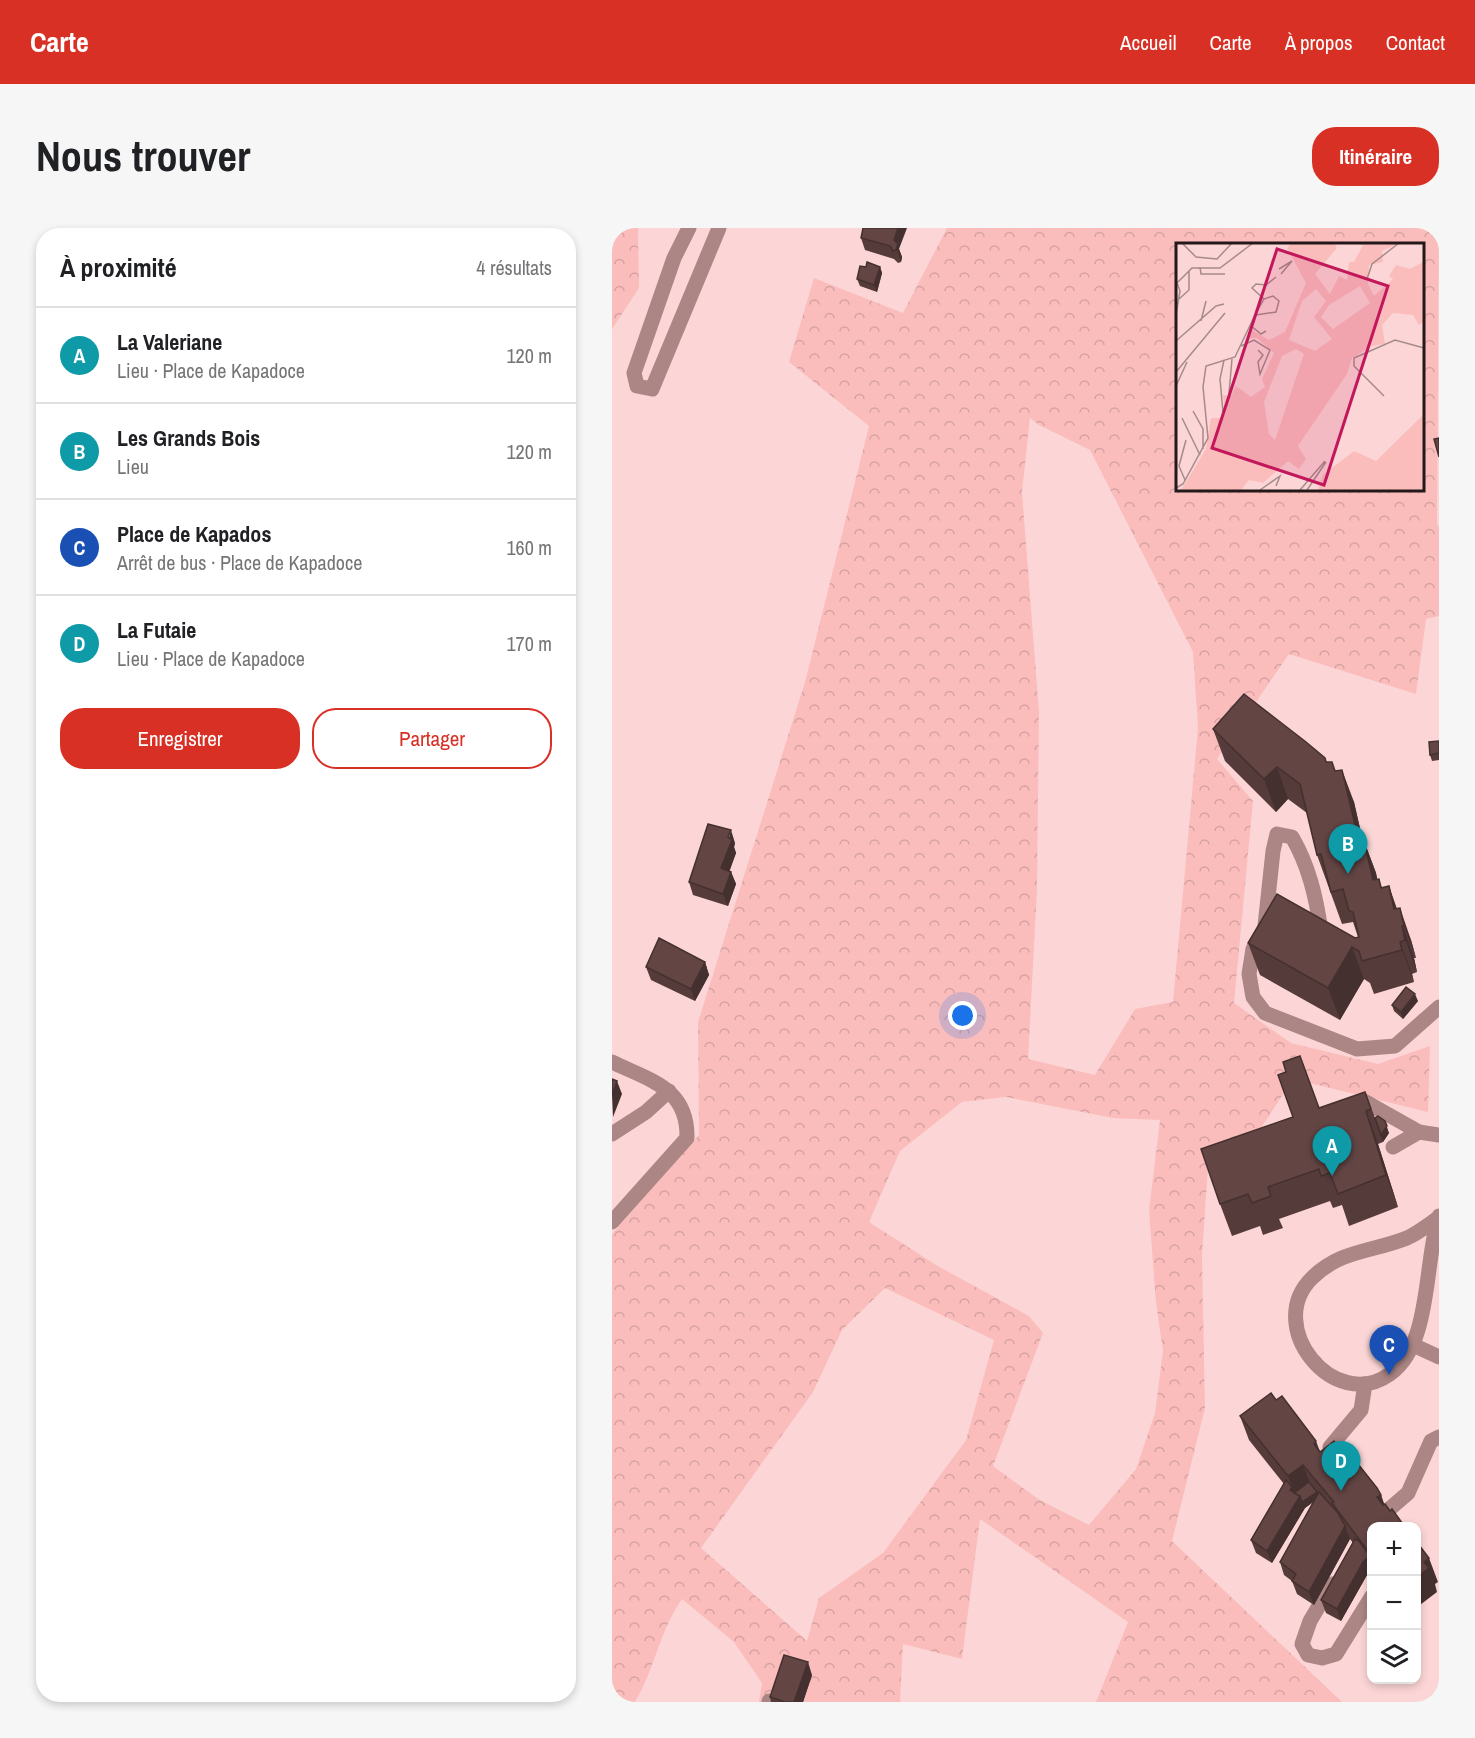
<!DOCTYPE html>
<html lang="fr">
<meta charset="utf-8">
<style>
:root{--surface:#fff;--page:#f6f6f6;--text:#202124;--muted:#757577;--line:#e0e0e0;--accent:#d93025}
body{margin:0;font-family:"Archivo Narrow",sans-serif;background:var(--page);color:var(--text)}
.controls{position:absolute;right:18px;bottom:18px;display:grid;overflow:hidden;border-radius:12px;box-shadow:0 3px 9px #0003}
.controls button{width:54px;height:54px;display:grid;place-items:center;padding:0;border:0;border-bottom:2px solid var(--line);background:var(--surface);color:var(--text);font:30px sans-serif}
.you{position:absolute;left:351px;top:788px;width:21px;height:21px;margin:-15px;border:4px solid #fff;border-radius:50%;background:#1a73e8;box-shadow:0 0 0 9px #1a73e833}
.badge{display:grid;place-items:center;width:39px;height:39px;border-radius:50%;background:var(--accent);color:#fff;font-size:20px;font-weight:700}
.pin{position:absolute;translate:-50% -50px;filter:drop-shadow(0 2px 3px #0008)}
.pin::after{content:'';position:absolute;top:32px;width:21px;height:18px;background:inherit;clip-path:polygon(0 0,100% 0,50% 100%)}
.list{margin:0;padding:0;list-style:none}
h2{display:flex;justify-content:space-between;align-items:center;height:78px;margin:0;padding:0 24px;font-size:26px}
h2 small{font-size:20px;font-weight:400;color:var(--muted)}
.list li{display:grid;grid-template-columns:39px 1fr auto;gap:18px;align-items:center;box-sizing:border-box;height:96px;padding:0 24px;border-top:2px solid var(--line)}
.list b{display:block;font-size:22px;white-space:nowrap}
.list p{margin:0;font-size:20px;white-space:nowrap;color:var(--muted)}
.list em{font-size:20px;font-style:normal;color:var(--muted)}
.actions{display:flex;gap:12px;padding:18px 24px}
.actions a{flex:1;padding:14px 0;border:2px solid var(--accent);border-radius:24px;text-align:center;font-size:21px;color:var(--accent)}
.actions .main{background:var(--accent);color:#fff}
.icon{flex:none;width:33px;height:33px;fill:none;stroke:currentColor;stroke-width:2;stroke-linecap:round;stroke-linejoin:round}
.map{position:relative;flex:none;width:827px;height:1474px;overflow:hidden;border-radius:24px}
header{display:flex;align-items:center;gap:36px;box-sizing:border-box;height:84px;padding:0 30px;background:var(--accent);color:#fff}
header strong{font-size:28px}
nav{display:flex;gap:33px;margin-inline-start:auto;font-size:21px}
.intro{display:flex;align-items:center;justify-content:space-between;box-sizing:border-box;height:144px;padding:0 36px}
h1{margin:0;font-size:42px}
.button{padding:15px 27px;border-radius:24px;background:var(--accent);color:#fff;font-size:21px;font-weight:700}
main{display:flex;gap:36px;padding:0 36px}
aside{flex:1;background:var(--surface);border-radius:24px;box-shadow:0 3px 9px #0003}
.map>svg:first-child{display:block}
.forest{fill:url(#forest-crowns);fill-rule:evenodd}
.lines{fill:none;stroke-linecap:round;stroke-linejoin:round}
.minor{stroke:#ab8685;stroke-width:15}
.wall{fill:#553b3a}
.shaded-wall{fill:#453030}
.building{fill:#634544;stroke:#453030;stroke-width:1.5}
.inset-road{fill:none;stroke:#a68a8a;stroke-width:1.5}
.view{fill:#c2185b;fill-opacity:0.15;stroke:#c2185b;stroke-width:3}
.inset-edge{fill:none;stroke:#251818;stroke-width:3}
</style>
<header>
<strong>Carte</strong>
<nav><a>Accueil</a><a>Carte</a><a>À propos</a><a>Contact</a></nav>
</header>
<div class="intro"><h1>Nous trouver</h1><a class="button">Itinéraire</a></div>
<main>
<aside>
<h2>À proximité<small>4 résultats</small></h2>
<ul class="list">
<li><span class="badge" style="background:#0f9aa8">A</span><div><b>La Valeriane</b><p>Lieu · Place de Kapadoce</p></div><em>120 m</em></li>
<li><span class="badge" style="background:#0f9aa8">B</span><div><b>Les Grands Bois</b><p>Lieu</p></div><em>120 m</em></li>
<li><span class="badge" style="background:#1a4fb4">C</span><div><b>Place de Kapados</b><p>Arrêt de bus · Place de Kapadoce</p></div><em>160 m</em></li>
<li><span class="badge" style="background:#0f9aa8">D</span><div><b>La Futaie</b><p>Lieu · Place de Kapadoce</p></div><em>170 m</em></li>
</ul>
<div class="actions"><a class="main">Enregistrer</a><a>Partager</a></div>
</aside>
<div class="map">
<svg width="827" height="1474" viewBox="0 0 827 1474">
<defs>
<pattern id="forest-crowns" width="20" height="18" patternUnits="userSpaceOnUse" patternTransform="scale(1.5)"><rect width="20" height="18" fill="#fabdbc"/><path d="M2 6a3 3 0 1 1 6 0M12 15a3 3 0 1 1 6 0" fill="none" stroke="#d6a2a1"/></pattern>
</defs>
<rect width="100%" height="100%" fill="#fcd6d6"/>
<!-- forest -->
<g class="forest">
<path d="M0,0H26L27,60L0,101Z"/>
<path d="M335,0H827L825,296L827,300V388L814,391L804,466L677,426L605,531L641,573L622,775L679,815L766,836L818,818L816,884L681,851L649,900L596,939L590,1027L593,1180L560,1313L730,1474H484L516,1394L368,1291L350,1431L291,1416L288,1474H147L150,1455L122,1414L70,1371C47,1404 43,1441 23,1474H0V1006L87,907L86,794L193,454L257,198L177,134L202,50L291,85ZM566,16H810V261H566ZM418,190L427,197L478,222L581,424L586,500L561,774L523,781L483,847L416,831L425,661L427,484L410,264ZM394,869L501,890L548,892L537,982L544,1075L551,1123L543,1185L524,1241L477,1297L426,1271L381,1238L431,1105L417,1088L324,1037L257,994L288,923L350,874ZM273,1060L382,1112L354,1212L271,1325L207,1370L195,1413L89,1320L201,1164L230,1102Z"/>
</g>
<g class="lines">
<!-- minor -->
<g class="minor">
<path d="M77,0L62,30L22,145L25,158L40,161L107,0"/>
<path d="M706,708L709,703C704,669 697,638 680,609L665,606L661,623L652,707L641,721L637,746L641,769L653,785L745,821L783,818L827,779"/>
<path d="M0,834C39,853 76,860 75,910L0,994"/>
<path d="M740,877L752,873L807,904L827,907"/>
<path d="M0,906L34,884L57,863"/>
<path d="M781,919L807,904"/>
<path d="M826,990C816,997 806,1005 795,1010C760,1024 728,1022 700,1050C651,1098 722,1186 778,1146C820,1116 812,1033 827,988"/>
<path d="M801,1117L827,1129"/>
<path d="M718,1219L749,1182L753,1156"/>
<path d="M774,1284L796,1265L819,1213L827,1209"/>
<path d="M720,1356L698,1393L690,1416L696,1427L710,1430L724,1426L760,1368"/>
<path d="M157,1474V1473"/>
</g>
</g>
<!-- wall -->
<g class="wall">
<path d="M249,10L287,21L290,29L289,34L286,35L282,31L253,22Z"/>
<path d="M254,39H268L270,45L265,64L248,58L245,51Z"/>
<path d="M601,501L715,534L724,543L742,574L751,613H752L764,645L765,651H767L770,660L777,658L784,680L799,712L804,730H802L805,744L800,746L802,754L762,766L758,755L752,751L728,792L648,747L636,715L743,710L746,709L741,694L730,696L705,627L695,585L676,571L664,584L613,533Z"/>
<path d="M827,513V532L820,533L818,527Z"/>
<path d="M123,615L122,619L124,625L117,643L119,644L124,656L116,678L81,667L77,654Z"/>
<path d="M93,734L97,747L83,773L39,752L34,739Z"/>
<path d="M806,773L791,791L782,783L780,777Z"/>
<path d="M753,864L763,890L777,905L771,914L766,916L786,979L737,998L730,977L721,980L718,973L667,991L671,1000L651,1007L648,998L620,1008L608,976L707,880Z"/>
<path d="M664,1172L708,1224L727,1220L769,1267L772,1276L759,1299V1343L755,1347L729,1393L714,1385L709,1372L741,1315L738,1311L702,1377L685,1366L680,1353L672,1347L668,1334L701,1274L693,1280L660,1335L644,1325L639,1312L672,1256L637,1212L628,1188Z"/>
<path d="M200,1447L191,1474H159L158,1469Z"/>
</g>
<!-- shaded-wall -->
<g class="shaded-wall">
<path d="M286,0H295L287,21L290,29L289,34L282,12Z"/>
<path d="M268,39L270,45L265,64L262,57Z"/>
<path d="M665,539L676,571L664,584L652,551Z"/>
<path d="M730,542L742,574L758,646L747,614Z"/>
<path d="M119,602L123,615L122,619L124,625L114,653L109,640Z"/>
<path d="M752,613L764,645L772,685L761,652Z"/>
<path d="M119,644L124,656L116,678L111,666Z"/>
<path d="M777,658L802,730L805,744L782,681Z"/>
<path d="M788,680L799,712L804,730L792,698Z"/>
<path d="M788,714L800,746L802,754L790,722Z"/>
<path d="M740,719L752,751L728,792L716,760Z"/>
<path d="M93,734L97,747L83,773L79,761Z"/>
<path d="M803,766L806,773L791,791L789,784Z"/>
<path d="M5,853L10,866L1,889L0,867Z"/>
<path d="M753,864L769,907L773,893L777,905L771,914Z"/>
<path d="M754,883L766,916L786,979L774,947Z"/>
<path d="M704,1213L713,1237L702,1216Z"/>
<path d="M691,1237L700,1260L705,1264L707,1270L693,1280L660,1335L655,1323L680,1259L676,1248Z"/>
<path d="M769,1267L777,1290L765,1269Z"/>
<path d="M733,1298L738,1311L702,1377L697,1364Z"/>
<path d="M758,1328L759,1332V1343L755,1347L729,1393L725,1381L751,1334Z"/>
<path d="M817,1330L826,1354L823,1356L825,1364L804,1380V1350L812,1334Z"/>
<path d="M196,1434L200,1447L191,1474H182Z"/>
</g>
<!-- building -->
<g class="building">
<path d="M251,0H286L282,12L286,16L284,22L281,23L278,18L249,10Z"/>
<path d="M255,34L268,39L262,57L245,51L248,38L254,39Z"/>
<path d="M827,210V229L822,211Z"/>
<path d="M632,466L694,514L713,530L714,534H720L723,543L730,542L747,614L752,613L761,652L767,651L769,660L777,658L782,681L788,680L792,698H790L793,712L788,714L790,722L750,733L747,723L740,719L716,760L636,715L665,666L743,710L747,709L741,684L737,683L731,661L719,664L709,626L705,627L688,556L665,539L652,551L601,501Z"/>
<path d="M827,513V525L818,527L817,514Z"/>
<path d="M96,596L119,602L116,609L120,612L109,640L119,644L111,666L77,654Z"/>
<path d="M47,710L93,734L79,761L34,739Z"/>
<path d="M794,759L803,766L789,784L780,777Z"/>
<path d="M688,828L707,880L753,864L759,881L754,883L774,947L726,966L718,945L709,948L707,941L656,959L659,968L640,975L636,966L608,976L589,921L681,889L666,847L674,844L671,834Z"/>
<path d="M0,851L5,853L0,867Z"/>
<path d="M766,888L773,893L775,898L769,907L763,890Z"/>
<path d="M659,1165L664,1172L670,1168L704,1213L702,1216L708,1224L722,1213L727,1220L731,1217L765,1260L769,1267L765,1269L771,1277L773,1276L778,1283L780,1281L793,1299H759V1327L720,1275L722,1274L691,1237L676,1248L628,1188Z"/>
<path d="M674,1252L680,1259L678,1262L688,1268L655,1323L639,1312Z"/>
<path d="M697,1254L705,1264L690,1274L688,1268L682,1265Z"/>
<path d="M707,1264L726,1285L733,1298L697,1364L680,1353L684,1346L668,1334Z"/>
<path d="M743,1311L747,1313L758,1328L751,1334L725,1381L709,1372Z"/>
<path d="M804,1313L817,1330L812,1334L817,1340L804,1350Z"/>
<path d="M172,1427L196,1434L182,1474H173L158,1469Z"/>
</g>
<!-- overview -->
<g transform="translate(564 15)">
<rect width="248" height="248" fill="#fcd6d6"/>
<path d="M115,0H158L161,5L139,31L154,51L163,33L171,37L173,19H178L187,2L177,0H223L206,8L207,19L193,22L192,41L198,53L217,36L213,33L220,22L234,26L247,19V79L243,82L237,72L217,70L206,82L209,101L196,103L176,115L171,131L122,203L130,216L123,226L112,218L87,240L73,237L65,247H5L30,206L35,175H46L49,166L47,152L55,153L60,143L75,154L89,144L86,136L98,110L81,95H73L76,87L93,97L109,89L130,40L111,5ZM184,43L194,60L157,86L145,74L153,62ZM140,46L150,58L138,74L156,96L139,108L113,97L126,58ZM120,106L128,111L99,197L93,191L88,159L106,113ZM247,172V247H142L147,232L178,208L200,218Z" fill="#fabdbc" fill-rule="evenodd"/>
<path class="inset-road" d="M6,0L20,14L41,16L56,0M24,24L25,31H49M103,26L116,18L105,31M191,36L196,21L223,0M0,37L4,48L0,71M2,39L16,25H44L77,0M3,56L13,47V28M88,56L76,45L80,41L90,42L100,34M25,78L30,58M74,82L85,91L90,88M0,98L40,63L48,61M65,103L78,97L94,107L84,131L82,119L87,112L82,107M0,129L49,70M0,143L11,119M53,150L56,116M208,153L178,123V115L219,97L248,105M17,168L27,186V206M47,169L44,136L48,117M6,175L24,212M9,237L3,223L10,197M0,245L7,241L32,195L27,144L30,123L59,114L78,74L88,56L97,53L103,58L100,69L80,72M84,247L104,233L100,243M124,247L149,218M131,247L150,219"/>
<path class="view" d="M101,6L212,43L148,242L36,205Z"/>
<rect width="248" height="248" class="inset-edge"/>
</g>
</svg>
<div class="controls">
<button>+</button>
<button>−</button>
<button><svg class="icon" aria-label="layers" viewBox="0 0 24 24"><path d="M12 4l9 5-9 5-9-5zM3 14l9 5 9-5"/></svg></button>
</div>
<div class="you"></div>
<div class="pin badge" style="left:720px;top:948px;background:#0f9aa8">A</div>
<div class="pin badge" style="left:736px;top:646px;background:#0f9aa8">B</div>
<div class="pin badge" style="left:777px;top:1147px;background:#1a4fb4">C</div>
<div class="pin badge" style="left:729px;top:1263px;background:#0f9aa8">D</div>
</div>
</main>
